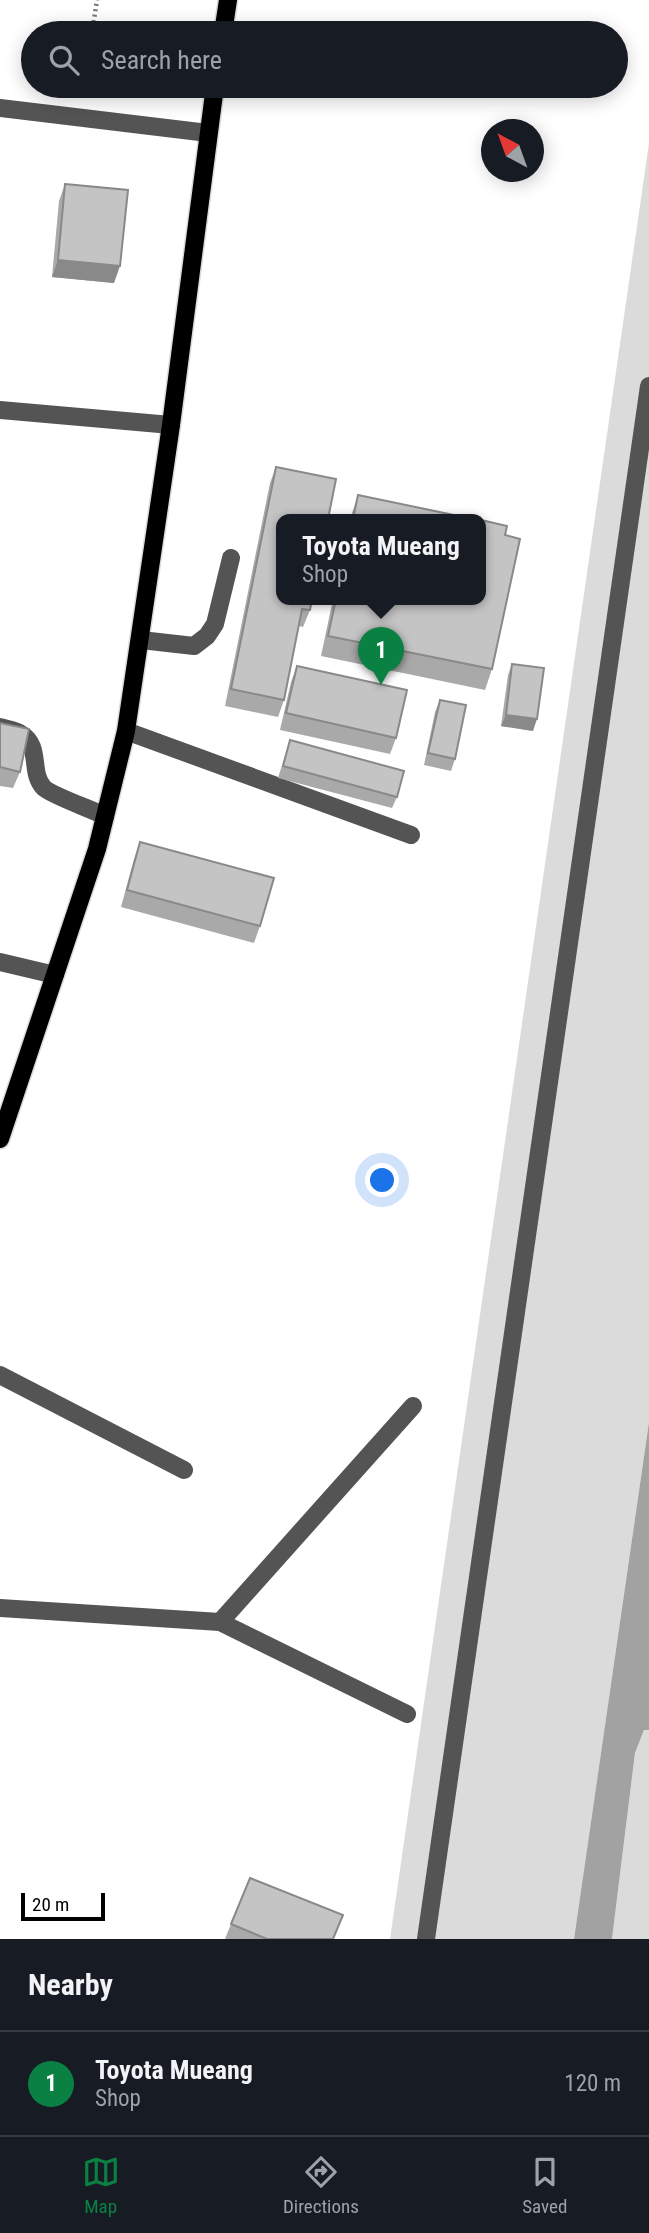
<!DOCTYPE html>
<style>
:root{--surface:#171b24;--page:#20242c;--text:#f1f3f6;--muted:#9ea1a6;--line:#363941;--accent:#0b8043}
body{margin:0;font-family:"Roboto Condensed",sans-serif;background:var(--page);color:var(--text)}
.compass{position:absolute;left:481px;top:119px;width:63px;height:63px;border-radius:50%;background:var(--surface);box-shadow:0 4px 18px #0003;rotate:319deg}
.scale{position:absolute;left:21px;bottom:18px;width:84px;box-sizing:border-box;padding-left:7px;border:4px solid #000;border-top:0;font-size:19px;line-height:24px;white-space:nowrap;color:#000;-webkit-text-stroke:5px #fff;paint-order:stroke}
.you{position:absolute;left:383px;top:1181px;width:24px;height:24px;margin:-18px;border:5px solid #fff;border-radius:50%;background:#1a73e8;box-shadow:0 0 0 10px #1a73e833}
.badge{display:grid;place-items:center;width:46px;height:46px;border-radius:50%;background:var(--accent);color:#fff;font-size:23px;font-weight:700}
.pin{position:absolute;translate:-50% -58px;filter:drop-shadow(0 2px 4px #0008)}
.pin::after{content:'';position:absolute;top:37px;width:24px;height:21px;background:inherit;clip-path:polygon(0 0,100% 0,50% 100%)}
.popup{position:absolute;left:276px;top:514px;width:210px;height:91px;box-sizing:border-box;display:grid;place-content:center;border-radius:14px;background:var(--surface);filter:drop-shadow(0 2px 5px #0005);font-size:23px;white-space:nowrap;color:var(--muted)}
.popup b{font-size:26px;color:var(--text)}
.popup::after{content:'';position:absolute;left:50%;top:100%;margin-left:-14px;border:14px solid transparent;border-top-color:var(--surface)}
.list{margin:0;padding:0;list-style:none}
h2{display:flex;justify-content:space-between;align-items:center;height:91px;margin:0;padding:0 28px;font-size:30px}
h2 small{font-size:23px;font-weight:400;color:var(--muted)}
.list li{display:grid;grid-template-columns:46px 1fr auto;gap:21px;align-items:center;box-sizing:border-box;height:105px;padding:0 28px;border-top:2px solid var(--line)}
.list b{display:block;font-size:26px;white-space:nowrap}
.list p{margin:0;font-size:23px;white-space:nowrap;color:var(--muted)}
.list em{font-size:23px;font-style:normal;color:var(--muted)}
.icon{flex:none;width:38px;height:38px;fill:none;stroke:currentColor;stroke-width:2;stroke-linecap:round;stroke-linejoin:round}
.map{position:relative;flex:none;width:649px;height:1939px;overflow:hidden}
.search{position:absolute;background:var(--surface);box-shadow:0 4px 18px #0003;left:21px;right:21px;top:21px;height:77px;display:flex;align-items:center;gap:18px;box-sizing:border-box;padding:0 24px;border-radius:38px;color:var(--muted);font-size:26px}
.sheet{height:196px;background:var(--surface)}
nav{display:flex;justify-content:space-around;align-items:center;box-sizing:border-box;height:98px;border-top:2px solid var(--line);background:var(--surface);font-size:19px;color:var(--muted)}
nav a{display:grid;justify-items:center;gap:4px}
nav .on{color:var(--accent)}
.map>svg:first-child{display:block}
.green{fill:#dbdbdb}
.water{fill:#a2a2a2}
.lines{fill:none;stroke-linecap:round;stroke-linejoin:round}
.major-casing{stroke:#dbdbdb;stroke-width:21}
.path{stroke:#767676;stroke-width:4.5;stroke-dasharray:2 3.5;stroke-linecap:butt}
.minor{stroke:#545454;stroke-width:18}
.major{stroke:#000;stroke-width:18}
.wall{fill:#a9a9a9}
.shaded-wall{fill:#898989}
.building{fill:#c4c4c4;stroke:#898989;stroke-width:2}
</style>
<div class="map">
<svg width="649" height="1939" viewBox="0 0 649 1939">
<rect width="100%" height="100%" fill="#fff"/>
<!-- green -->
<g class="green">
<path d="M649,143V1422L574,1939H390Z"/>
<path d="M644,1730H649V1939H612L635,1753Z"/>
</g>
<!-- water -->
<path class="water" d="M649,1422V1730H644L635,1753L612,1939H574Z"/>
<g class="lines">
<defs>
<g id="major">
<path d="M223,33L228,0"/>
<path d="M0,1139L97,849L126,731L171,425L215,86"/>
</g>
</defs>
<!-- major casing -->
<use href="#major" class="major-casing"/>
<!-- path -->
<path class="path" d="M92,33L97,0"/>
<!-- minor -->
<g class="minor">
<path d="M0,108L208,133"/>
<path d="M0,410L171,425"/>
<path d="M141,640L194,646L207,636L215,624L231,558"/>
<path d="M0,727C6,729 16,730 21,734C42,746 29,773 44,788C51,795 93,810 105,816"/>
<path d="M126,731L411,835"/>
<path d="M0,962L55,975"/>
<path d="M0,1375L184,1470"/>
<path d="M0,1608L220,1622"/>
<path d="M407,1714L220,1622L413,1406"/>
<path d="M426,1939L649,386"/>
</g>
<!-- major -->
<use href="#major" class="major"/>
</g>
<!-- wall -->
<g class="wall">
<path d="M65,184L114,283L52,277L59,201Z"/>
<path d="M276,467L310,610L303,627L299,626L284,700L278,717L225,706L270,483Z"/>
<path d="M358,495L473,519H350Z"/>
<path d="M505,535L492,669L485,690L321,656L333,599H481Z"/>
<path d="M512,664L533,731L501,726L508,675Z"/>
<path d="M297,666L396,738L390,754L280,730L291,682Z"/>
<path d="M440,700L455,759L451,771L424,765L435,712Z"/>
<path d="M0,723L20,772L13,788L0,786Z"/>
<path d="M290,740L397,797L392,808L278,778Z"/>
<path d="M140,842L260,926L254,943L121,907L134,859Z"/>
<path d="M231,1924L334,1939H225Z"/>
</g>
<!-- shaded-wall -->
<g class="shaded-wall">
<path d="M58,260L120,266L114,283L52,277Z"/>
<path d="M506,715L537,719L533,731L501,726Z"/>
</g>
<!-- building -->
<g class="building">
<path d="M65,184L128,190L120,266L58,260Z"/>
<path d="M276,467L336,479L328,519H281V599H312L310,610L302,609L284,700L231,689Z"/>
<path d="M358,495L473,519H353Z"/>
<path d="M481,520L507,526L505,535L520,539L492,669L328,636L336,599H481Z"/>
<path d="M512,664L544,668L537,719L506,715Z"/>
<path d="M297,666L407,690L396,738L286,713Z"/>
<path d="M440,700L466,705L455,759L428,753Z"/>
<path d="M0,723L29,729L20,772L0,767Z"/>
<path d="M290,740L404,771L397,797L283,766Z"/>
<path d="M140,842L274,878L260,926L127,890Z"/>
<path d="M250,1878L343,1915L333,1939H267L231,1924Z"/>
</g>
</svg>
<svg class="compass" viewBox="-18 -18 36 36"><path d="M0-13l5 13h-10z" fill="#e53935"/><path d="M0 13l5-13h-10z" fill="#9ea1a6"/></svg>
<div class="scale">20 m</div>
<div class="you"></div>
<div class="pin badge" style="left:381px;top:685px">1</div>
<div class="popup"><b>Toyota Mueang</b>Shop</div>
<div class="search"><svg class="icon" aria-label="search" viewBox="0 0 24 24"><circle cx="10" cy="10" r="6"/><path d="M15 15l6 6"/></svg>Search here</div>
</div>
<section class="sheet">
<h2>Nearby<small></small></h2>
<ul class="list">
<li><span class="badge">1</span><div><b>Toyota Mueang</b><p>Shop</p></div><em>120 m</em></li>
</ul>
</section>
<nav>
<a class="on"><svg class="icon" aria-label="map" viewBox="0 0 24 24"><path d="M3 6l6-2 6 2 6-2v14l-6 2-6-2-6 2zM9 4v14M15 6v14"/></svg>Map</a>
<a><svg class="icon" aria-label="directions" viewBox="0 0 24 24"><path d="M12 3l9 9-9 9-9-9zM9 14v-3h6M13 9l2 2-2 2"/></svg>Directions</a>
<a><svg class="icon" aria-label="saved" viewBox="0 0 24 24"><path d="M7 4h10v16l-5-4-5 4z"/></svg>Saved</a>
</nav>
